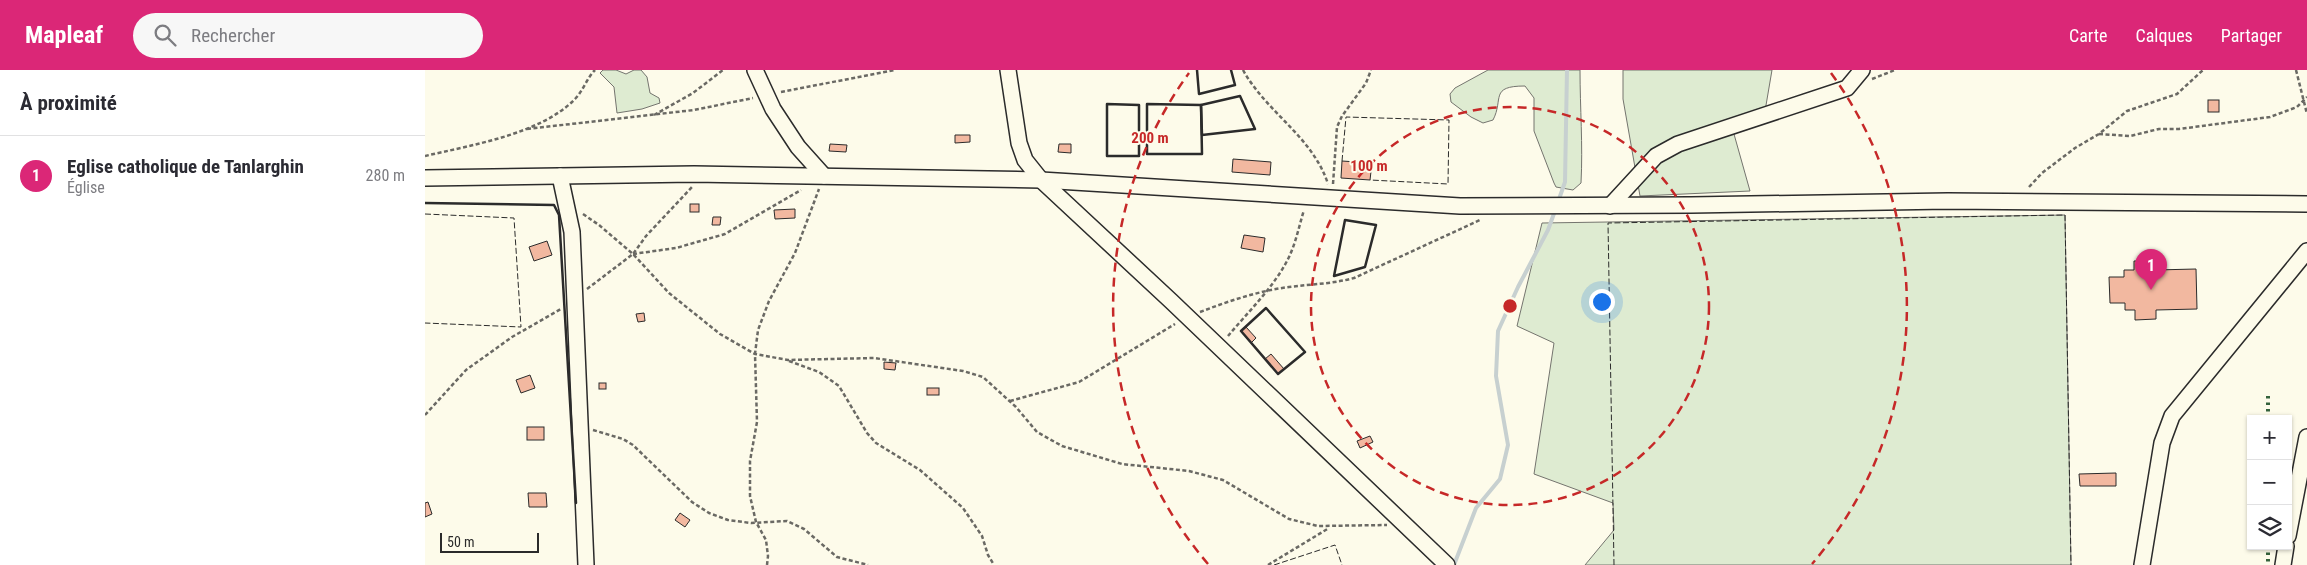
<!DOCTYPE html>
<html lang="fr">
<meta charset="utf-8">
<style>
:root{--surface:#fff;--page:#f7f7f7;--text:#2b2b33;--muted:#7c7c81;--line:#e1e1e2;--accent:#db2777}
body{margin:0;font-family:"Roboto Condensed",sans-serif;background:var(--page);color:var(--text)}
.controls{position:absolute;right:15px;bottom:15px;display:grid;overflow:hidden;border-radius:0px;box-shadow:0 1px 4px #0004}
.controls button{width:45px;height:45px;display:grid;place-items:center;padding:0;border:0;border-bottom:1px solid var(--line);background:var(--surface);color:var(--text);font:25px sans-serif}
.scale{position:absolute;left:15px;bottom:12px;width:99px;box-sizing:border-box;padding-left:5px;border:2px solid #2b2b2b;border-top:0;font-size:14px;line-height:18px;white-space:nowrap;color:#2b2b2b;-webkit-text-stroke:4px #fdfbea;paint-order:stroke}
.you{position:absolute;left:1176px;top:231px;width:18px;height:18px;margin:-12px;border:4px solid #fff;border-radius:50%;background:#1a73e8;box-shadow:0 0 0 8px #1a73e833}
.badge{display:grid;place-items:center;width:32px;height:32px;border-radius:50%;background:var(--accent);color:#fff;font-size:16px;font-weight:700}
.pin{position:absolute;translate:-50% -41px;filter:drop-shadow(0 1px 2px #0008)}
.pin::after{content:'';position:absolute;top:26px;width:18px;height:15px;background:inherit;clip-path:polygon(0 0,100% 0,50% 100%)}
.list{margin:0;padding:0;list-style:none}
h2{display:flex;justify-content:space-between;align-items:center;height:65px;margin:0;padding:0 20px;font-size:21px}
h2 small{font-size:16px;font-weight:400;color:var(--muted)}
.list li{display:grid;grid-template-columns:32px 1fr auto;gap:15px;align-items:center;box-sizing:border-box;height:80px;padding:0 20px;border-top:1px solid var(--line)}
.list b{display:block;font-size:19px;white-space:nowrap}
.list p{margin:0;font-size:16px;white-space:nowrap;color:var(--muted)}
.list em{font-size:16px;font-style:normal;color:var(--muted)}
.icon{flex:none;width:28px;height:28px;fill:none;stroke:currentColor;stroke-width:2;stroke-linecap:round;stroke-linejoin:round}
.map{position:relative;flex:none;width:1882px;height:495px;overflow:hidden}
header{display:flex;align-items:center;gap:30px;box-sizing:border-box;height:70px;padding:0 25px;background:var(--accent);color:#fff}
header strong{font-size:24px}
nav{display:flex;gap:28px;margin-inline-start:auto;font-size:18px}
.search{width:350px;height:45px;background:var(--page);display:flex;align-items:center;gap:12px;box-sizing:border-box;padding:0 18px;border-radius:28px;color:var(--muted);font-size:19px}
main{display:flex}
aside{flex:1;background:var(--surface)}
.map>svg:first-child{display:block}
.green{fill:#deebd1;stroke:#74746e}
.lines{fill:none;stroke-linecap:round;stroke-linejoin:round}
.stream{stroke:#c7d0d0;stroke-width:4}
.building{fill:#f2b8a0;stroke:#2b2b2b}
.minor-casing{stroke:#2b2b2b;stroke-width:18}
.path{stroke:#6a6964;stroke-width:2.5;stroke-dasharray:4 2.5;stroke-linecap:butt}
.minor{stroke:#fdfbea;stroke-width:15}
.hedge{stroke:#34623c;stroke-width:4;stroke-dasharray:2.5 4;stroke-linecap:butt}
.fence{stroke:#2b2b2b;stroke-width:1;stroke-dasharray:6 2.5;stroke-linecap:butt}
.wall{stroke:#2b2b2b;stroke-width:2.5}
.ring{fill:none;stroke:#c62828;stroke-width:2.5;stroke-dasharray:9 6}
.centre{fill:#c62828;stroke:#fdfbea;stroke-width:2.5}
.ring-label{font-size:15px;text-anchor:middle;font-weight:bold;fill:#c62828;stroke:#fdfbea;stroke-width:4;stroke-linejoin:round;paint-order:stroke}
</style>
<header>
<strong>Mapleaf</strong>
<div class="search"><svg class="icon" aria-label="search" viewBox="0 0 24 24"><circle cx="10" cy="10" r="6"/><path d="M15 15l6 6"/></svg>Rechercher</div>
<nav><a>Carte</a><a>Calques</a><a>Partager</a></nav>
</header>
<main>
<aside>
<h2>À proximité<small></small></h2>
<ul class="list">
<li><span class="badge">1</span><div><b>Eglise catholique de Tanlarghin</b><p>Église</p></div><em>280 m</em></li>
</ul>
</aside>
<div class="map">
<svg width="1882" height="495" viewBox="0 0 1882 495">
<rect width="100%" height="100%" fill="#fdfbea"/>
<!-- green -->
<g class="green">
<path d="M178,0H191L201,4L209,0H216L222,7L225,23L234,28L235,33L217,39L192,43L189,17L175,3Z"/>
<path d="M1063,0H1155C1155,38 1158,75 1156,113L1148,120L1131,117L1129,113L1109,61V28L1100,16C1064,16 1079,29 1068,50L1058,53L1046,47L1026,32L1025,24L1030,18Z"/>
<path d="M1198,0H1347L1339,47L1307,57L1325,121L1215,126L1198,29Z"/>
<path d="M1640,145L1646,495H1160L1189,460L1188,433L1109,404L1129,273L1092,256L1117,153Z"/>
</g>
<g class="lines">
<!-- stream -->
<g class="stream">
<path d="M1133,132L1140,112L1142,0"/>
<path d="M1029,495L1051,438L1075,409L1083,375L1071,306L1073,261L1093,217L1123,160L1131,138"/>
</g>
</g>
<!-- building -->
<g class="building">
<rect x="1783" y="30" width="11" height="12"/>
<path d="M530,65H545V72L530,73Z"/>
<path d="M405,74L422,75L421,82L404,81Z"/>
<path d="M634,74H646V83L633,82Z"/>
<path d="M808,89L846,92L845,105L807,102Z"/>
<path d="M917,91L947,93L945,110L916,108Z"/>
<rect x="265" y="134" width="9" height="8"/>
<path d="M370,139V148L350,149L349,140Z"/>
<path d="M288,147H296L295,155H287Z"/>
<path d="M819,165L840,168L838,182L816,178Z"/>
<path d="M122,171L127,185L109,191L104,177Z"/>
<path d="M1709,191H1730V200L1771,199L1772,239L1731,240V249L1710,250V240H1700V233H1685L1684,207H1699V200H1709Z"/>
<path d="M219,243L220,251L213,252L211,244Z"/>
<path d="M821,257L831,268L826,273L816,261Z"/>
<path d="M846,284L859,299L853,304L840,289Z"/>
<path d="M459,292L471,293L470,300L459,299Z"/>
<path d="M105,305L110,318L96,323L91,310Z"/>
<rect x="174" y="313" width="7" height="6"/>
<rect x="502" y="318" width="12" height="7"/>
<rect x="102" y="357" width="17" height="13"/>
<path d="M945,366L948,372L935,378L932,371Z"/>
<path d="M1691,403V416H1655L1654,404Z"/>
<path d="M103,423H121L122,437H104Z"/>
<path d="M3,432L7,444L0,447V433Z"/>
<path d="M255,443L265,450L260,457L250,450Z"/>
</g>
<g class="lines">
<defs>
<g id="minor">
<path d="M330,0L348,39L373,77L399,106"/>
<path d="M583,0L594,73L600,90L616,110L746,231L1022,495"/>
<path d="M135,106L147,162L161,495"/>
<path d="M0,108L269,104L616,110L1035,136L1266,135L1523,131L1882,134"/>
<path d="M1185,136L1231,86L1253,74L1422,18L1437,0"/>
<path d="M1863,466L1882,367"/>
<path d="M1717,495L1737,373L1747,346L1882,181"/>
<path d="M1858,495L1861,476"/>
</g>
</defs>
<!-- minor casing -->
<use href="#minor" class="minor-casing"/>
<!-- path -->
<g class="path">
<path d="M818,0C841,42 888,67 903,114"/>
<path d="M1871,0L1882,44"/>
<path d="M1447,9L1470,0"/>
<path d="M356,22L470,0"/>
<path d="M229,45L268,23L298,0"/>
<path d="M102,59L269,40L328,28"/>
<path d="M1674,64L1705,66L1734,59H1754L1845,47L1872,37L1882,27"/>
<path d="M0,86C47,75 116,64 150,29C158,21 162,8 170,0"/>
<path d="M908,114L912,57L917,46L941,13L946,0"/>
<path d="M1604,117L1617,103L1650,78L1674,64L1702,41L1752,24L1778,0"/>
<path d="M158,144L174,155L208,184L244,223L295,264L330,284L363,290L449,288L538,301L558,307L591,337L612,362L637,376L697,394L764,401L798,410L864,449L893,456L962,455"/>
<path d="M208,184L251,178L300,164L376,120"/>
<path d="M162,219L208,184L221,166L267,117"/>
<path d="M775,242C804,231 833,221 864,217C887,214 907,214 929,208L1055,150"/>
<path d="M803,266C823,242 849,217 863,189C871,173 874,156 879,140"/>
<path d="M364,291L394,302L414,316L442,363L451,373L495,400L538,438L557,466L563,485L569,495"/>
<path d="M585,331L654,312L750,254"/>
<path d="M0,345L41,300L87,267L136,239"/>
<path d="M168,360L198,369L208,375L267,432L284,443L303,450L326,453L362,451L379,459L412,487L443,495"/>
<path d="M342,495L343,486L341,470L331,452L325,426V391L332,352L330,284L333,260L344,231L370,183L394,119"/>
<path d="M843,495L904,458"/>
</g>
<!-- minor -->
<use href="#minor" class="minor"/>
<!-- hedge -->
<g class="hedge">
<path d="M1843,326V349"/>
<path d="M1843,476V495"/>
</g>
<!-- fence -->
<g class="fence">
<path d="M917,91L921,47L1024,50L1023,114L945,110"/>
<path d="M0,144L89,148L96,257L0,253"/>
<path d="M849,495L910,475L917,495"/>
<path d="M1189,495L1183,153L1640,145L1646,495"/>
</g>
<!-- wall -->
<g class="wall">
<path d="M772,0L774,24L810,15L806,0"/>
<path d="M815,26L830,59L777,65L776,35Z"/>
<path d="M682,34L714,35V86H682Z"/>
<path d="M722,34L776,35L777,84H722Z"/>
<path d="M0,133L129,135L134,145L151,433"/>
<path d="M920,150L951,155L940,197L909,206Z"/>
<path d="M841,238L880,282L853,304L816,261Z"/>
</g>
</g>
<!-- distance rings -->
<g class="ring">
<circle cx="1085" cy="236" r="199"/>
<path d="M783 494A397 397 0 0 1 764 3M1406 3A397 397 0 0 1 1387 494"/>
</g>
<circle cx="1085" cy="236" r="8" class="centre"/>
<g class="ring-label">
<text x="725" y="73">200 m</text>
<text x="944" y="101">100 m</text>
</g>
</svg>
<div class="controls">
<button>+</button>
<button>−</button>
<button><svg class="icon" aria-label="layers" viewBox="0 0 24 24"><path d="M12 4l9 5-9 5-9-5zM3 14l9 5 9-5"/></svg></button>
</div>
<div class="scale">50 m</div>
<div class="you"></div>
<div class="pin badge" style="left:1726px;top:220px">1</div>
</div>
</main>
